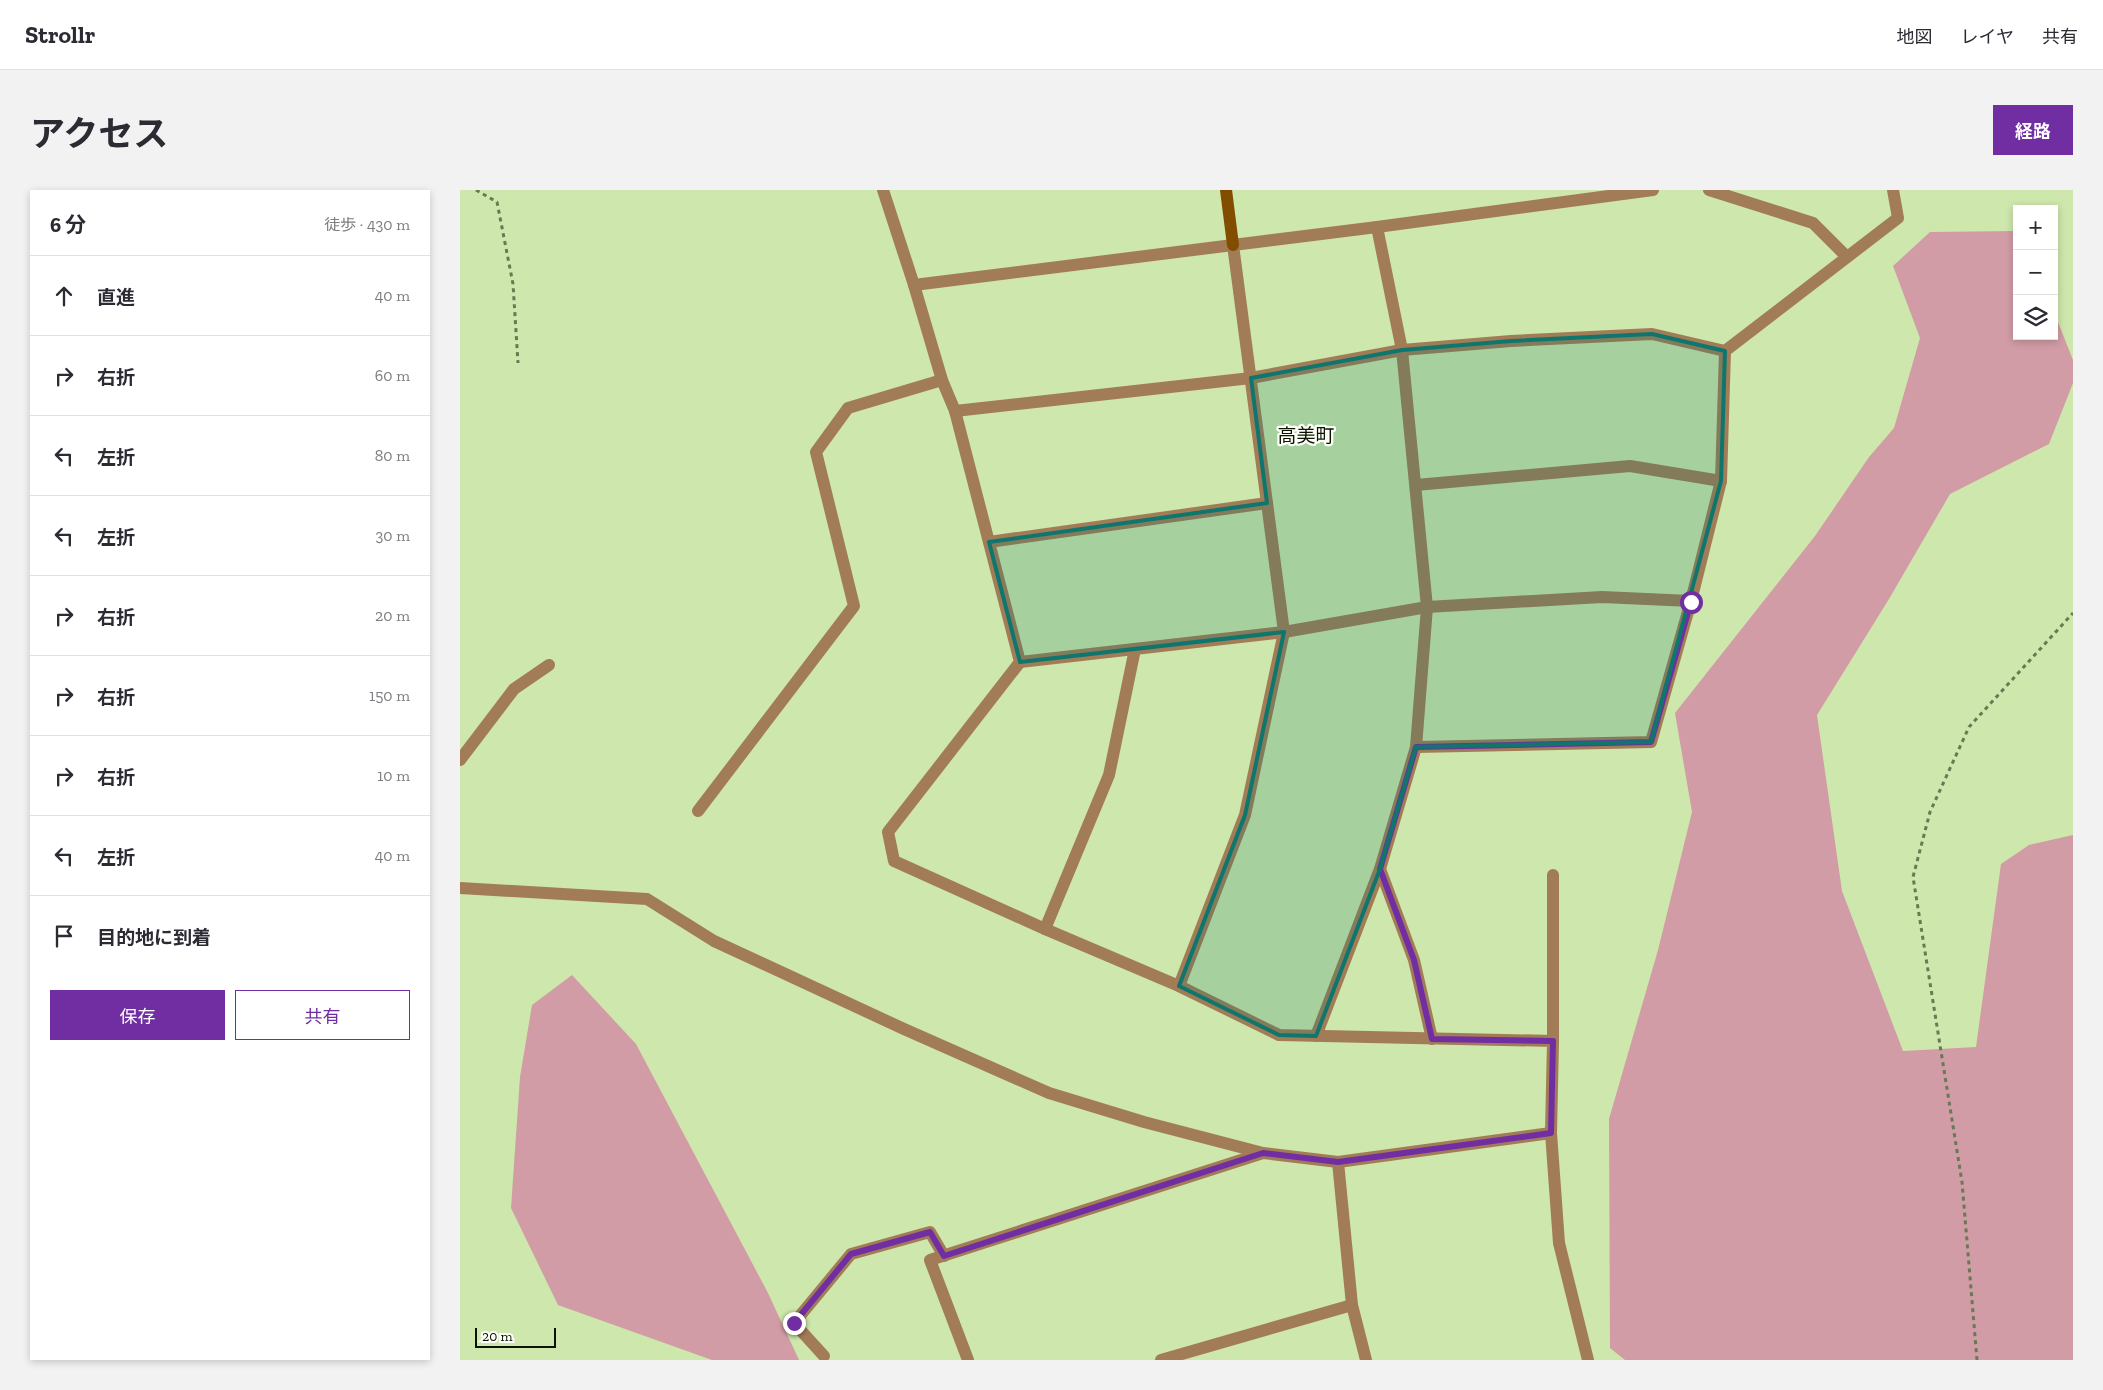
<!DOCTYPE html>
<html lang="ja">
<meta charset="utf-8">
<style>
:root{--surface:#fff;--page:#f2f2f3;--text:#2b2b33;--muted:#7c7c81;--line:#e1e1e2;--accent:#702ea2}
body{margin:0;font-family:"Zilla Slab","Noto Sans JP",serif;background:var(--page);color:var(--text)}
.controls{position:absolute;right:15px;top:15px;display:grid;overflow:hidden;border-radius:0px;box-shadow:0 2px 8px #0003}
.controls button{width:45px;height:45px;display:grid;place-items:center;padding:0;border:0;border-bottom:1px solid var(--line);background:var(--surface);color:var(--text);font:25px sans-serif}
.scale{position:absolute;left:15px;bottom:12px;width:81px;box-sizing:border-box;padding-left:5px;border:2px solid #0c1301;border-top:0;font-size:14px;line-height:18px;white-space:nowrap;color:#0c1301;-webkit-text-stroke:4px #fcfef8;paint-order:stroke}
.stop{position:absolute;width:15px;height:15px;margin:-11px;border:4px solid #702ea2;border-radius:50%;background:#fff}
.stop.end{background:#702ea2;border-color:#fff;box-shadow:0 1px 5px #0008}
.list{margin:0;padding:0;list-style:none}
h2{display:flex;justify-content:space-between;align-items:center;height:65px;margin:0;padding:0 20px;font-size:21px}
h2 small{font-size:16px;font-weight:400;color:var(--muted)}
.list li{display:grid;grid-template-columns:32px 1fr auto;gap:15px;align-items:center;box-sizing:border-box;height:80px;padding:0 20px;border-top:1px solid var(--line)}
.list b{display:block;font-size:19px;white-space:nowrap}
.list em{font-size:16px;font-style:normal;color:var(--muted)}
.actions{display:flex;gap:10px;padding:15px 20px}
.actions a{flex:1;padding:11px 0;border:1px solid var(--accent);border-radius:0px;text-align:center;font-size:18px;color:var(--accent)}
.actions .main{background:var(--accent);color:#fff}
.icon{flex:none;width:28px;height:28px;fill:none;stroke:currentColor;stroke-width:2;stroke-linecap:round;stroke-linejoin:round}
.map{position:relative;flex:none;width:1613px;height:1170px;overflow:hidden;border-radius:0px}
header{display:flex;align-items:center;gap:30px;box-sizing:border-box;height:70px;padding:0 25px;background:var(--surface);border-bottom:1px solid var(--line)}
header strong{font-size:24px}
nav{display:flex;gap:28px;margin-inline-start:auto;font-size:18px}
.intro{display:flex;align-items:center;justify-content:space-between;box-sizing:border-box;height:120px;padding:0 30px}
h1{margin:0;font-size:35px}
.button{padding:12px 22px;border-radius:0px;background:var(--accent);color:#fff;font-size:18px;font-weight:700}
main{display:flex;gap:30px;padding:0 30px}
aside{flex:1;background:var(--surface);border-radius:0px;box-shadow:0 2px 8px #0003}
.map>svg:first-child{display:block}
.green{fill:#d19ca6}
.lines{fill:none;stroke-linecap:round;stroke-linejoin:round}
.path{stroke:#697953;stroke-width:3;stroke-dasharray:4 4;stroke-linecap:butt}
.street{stroke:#a27c57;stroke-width:12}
.secondary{stroke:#834d00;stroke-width:12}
.route{stroke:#702ea2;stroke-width:6}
.marked{fill:#0f766e;fill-opacity:0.2;stroke:#0f766e;stroke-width:4;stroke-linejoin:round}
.labels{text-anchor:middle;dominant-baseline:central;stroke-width:4.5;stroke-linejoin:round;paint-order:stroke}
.neighbourhood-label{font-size:19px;fill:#0c1301;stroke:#fcfef8}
</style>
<header>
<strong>Strollr</strong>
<nav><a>地図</a><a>レイヤ</a><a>共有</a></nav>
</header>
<div class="intro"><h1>アクセス</h1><a class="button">経路</a></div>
<main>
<aside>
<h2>6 分<small>徒歩 · 430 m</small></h2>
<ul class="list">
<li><svg class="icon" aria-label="ahead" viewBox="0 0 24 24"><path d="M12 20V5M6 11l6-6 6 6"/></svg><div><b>直進</b></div><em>40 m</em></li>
<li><svg class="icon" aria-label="right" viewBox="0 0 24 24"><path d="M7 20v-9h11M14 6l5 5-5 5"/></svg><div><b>右折</b></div><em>60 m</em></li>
<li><svg class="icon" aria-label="left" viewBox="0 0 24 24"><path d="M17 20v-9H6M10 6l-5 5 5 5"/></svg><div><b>左折</b></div><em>80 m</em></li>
<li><svg class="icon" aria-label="left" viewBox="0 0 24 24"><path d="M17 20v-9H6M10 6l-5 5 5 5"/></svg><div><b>左折</b></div><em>30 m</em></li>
<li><svg class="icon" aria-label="right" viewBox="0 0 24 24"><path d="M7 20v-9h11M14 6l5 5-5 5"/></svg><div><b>右折</b></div><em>20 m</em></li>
<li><svg class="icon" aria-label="right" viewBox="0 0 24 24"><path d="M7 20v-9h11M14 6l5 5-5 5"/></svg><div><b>右折</b></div><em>150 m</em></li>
<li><svg class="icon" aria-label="right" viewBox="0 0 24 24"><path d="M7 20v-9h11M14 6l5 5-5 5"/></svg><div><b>右折</b></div><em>10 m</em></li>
<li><svg class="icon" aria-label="left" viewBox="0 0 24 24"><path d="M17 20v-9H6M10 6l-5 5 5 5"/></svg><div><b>左折</b></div><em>40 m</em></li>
<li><svg class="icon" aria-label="arrive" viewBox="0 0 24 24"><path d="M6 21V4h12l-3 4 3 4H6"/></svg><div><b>目的地に到着</b></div></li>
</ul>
<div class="actions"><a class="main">保存</a><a>共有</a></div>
</aside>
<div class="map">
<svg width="1613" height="1170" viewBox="0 0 1613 1170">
<rect width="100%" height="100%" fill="#cee7ac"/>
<!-- green -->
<g class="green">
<path d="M1557,41V146H1594V122L1613,170V193L1589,254L1490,304L1429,409L1357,525L1382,701L1443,861L1516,857L1541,674L1569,655L1613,645V1170H1165L1150,1158L1149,929L1198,760L1232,622L1215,523L1355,346L1409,267L1434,238L1460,148L1433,76L1470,42Z"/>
<path d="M112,785L176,854L308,1103L339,1170H252L98,1115L51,1018L60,887L72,815Z"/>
</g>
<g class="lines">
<!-- path -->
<g class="path">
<path d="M16,0L37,12L53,94L58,173"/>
<path d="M1517,1170L1502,992L1453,687L1470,622L1509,537L1613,423"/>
</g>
<!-- street -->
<g class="street">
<path d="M423,0L454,95L482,190L495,221L560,472L428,642L434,671L585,739L719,796L819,845L1093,851L1091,943L1099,1053L1128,1170"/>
<path d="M1249,0L1353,33L1387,67"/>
<path d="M917,37L942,160L967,417L956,557"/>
<path d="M454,95L917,37L1193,0"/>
<path d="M495,221L791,188L942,160L1051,151L1192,144L1265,161"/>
<path d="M956,295L1170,276L1261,291"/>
<path d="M529,352L807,313"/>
<path d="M560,472L824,442L967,417L1142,407L1231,411"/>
<path d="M0,570L54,499L89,475"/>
<path d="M238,621L394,416L356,262L388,218L482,190"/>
<path d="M920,679L954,770L972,849"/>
<path d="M1093,685V851"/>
<path d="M0,698L187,709L254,751L444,839L589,903L684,932L803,963L878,972L892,1115L906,1170"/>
<path d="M585,739L649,585L675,459"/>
<path d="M719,796L785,625L824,442L773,55"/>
<path d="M856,846L920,679L956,557L1191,552L1231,411L1261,291L1265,161L1438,28L1433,0"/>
<path d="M878,972L1091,943"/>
<path d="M364,1166L334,1133L391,1064L470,1042L484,1066"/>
<path d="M508,1170L470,1070L803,963"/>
<path d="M701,1170L892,1115"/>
</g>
<!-- secondary -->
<path class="secondary" d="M766,0L773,55"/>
</g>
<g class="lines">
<!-- route -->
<path class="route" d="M334,1133L391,1064L470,1042L484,1066L803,963L878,972L1091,943L1093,851L972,849L954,770L920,679L956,557L1191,552L1231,412"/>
</g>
<!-- marked area -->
<path class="marked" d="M1192,144L1265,161L1261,291L1191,552L956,557L920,679L856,846L819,845L719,796L785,625L824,442L560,472L529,352L807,313L791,188L942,160L1051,151Z"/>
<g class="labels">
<!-- neighbourhood labels -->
<g class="neighbourhood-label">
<text x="846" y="245">高美町</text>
</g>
</g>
</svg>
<div class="controls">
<button>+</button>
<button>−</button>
<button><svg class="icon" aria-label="layers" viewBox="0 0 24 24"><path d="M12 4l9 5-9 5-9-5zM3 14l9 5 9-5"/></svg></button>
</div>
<div class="scale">20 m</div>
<div class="stop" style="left:1231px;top:412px"></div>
<div class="stop end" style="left:334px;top:1133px"></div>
</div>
</main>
